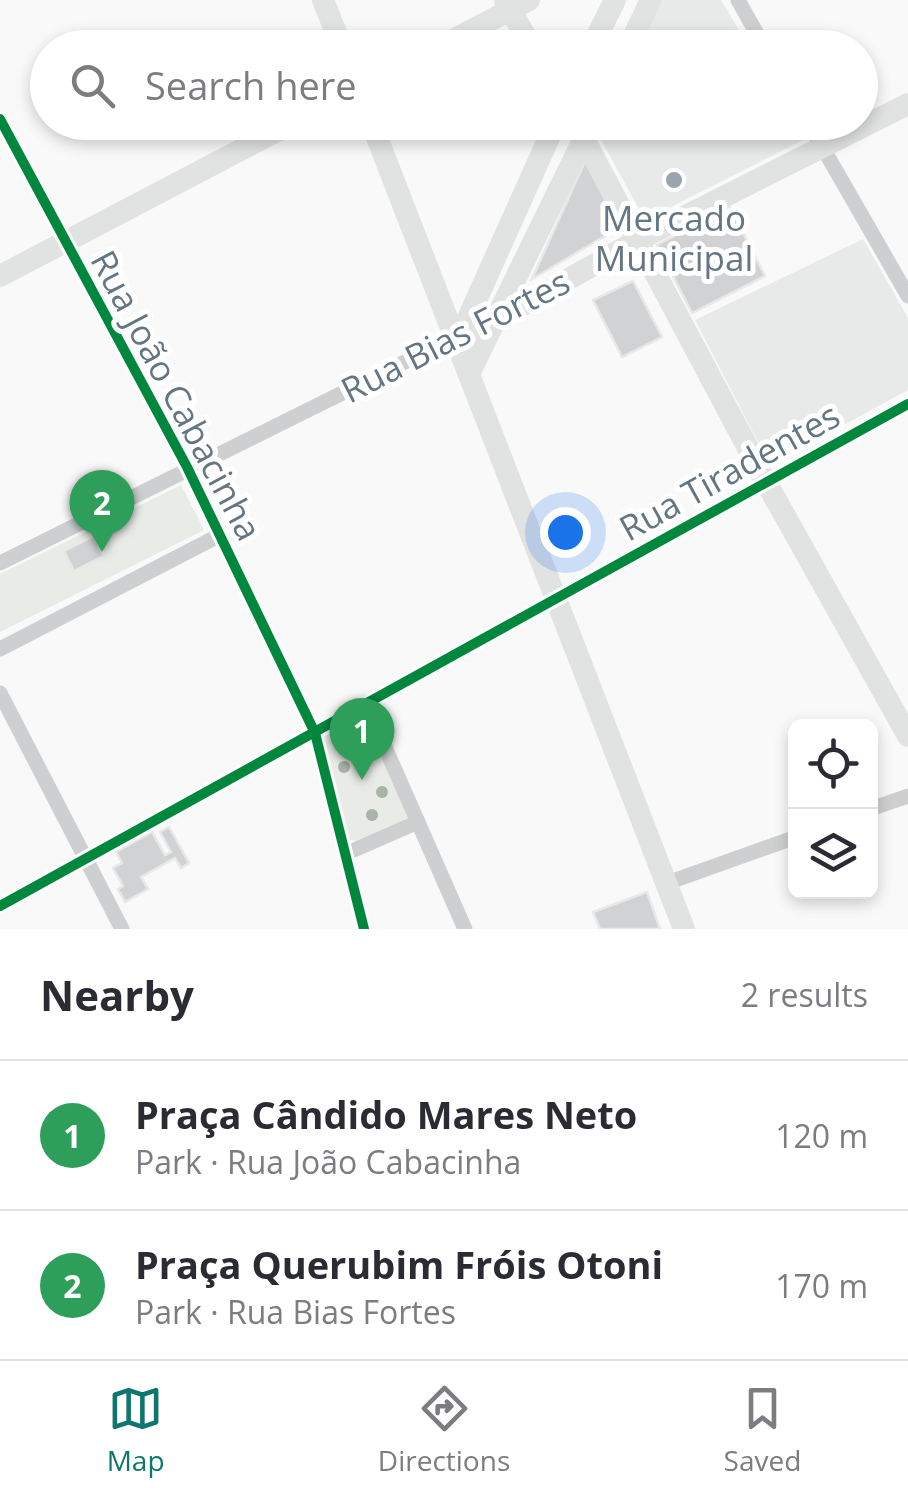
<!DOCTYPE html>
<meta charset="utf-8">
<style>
:root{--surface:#fff;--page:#f2f2f3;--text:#2b2b33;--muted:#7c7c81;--line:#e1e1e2;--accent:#0f766e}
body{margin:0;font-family:"Open Sans",sans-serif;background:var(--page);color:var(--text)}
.controls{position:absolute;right:30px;bottom:30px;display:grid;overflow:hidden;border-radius:15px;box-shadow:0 5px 15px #0003}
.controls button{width:90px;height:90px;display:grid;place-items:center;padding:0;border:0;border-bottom:2px solid var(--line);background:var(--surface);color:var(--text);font:50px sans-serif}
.you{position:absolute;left:565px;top:532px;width:35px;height:35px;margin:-25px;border:8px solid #fff;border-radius:50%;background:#1a73e8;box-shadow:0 0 0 15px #1a73e833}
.badge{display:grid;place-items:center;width:65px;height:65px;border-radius:50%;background:var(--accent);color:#fff;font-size:32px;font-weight:700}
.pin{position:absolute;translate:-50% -82px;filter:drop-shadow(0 2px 5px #0008)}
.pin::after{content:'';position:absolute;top:52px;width:35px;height:30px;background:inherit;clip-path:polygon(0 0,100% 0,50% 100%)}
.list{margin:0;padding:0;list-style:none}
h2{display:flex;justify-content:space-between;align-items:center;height:130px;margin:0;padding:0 40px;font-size:42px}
h2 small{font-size:32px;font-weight:400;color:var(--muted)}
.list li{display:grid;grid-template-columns:65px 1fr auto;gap:30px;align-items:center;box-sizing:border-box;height:150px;padding:0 40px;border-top:2px solid var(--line)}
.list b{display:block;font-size:38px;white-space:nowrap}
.list p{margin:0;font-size:32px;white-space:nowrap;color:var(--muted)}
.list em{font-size:32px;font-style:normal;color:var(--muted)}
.icon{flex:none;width:55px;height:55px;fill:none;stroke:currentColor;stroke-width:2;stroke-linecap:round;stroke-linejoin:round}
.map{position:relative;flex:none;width:908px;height:929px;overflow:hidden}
.search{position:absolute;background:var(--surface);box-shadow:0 5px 15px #0003;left:30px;right:30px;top:30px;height:110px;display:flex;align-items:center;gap:25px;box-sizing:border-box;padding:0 35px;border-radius:55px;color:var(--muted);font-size:38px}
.sheet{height:430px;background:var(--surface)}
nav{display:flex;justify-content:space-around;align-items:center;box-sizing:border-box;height:140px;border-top:2px solid var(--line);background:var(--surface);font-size:28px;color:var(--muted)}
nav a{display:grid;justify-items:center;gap:5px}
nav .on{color:var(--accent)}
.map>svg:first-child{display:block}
.built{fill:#e8e9e9}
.green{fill:#e8ebe6}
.building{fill:#d0d2d3;stroke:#e8e8e8;stroke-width:2.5}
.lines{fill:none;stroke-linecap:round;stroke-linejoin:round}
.street{stroke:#cecfd0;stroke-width:15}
.secondary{stroke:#e1e2e2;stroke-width:22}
.cycleway-casing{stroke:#fff;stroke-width:16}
.cycleway{stroke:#00873e;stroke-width:10}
.tree{fill:#a9b3a7}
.poi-dot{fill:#99a4ac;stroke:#fff;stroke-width:4}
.labels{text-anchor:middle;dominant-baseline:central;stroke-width:10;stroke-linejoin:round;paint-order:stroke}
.poi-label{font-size:35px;fill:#657683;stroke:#fff}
.street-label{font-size:35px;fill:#657683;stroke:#fff}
</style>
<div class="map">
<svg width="908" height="929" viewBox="0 0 908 929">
<rect width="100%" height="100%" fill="#f9f9f9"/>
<!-- built -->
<g class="built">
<path d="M663,0H721L749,47L640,48Z"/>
<path d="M793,123L803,140L645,220L599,136L605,123Z"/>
<path d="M863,239L908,318V390L770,465L695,320Z"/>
</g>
<!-- green -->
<g class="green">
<path d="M181,485L204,530L0,632V574Z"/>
<path d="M353,720L367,724L408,817L407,820L356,841L347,839L322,742L325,736Z"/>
</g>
<!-- building -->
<g class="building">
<path d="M587,157L622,226L532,279Z"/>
<path d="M730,207L765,276L692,313L657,245Z"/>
<path d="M633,281L662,337L622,357L593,300Z"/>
<path d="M94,536L104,556L74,571L64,551Z"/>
<path d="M169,827L189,863L181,868L175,858L141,877L148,889L125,902L118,889L123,886L113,868L122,863L116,852L152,832L165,855L171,852L160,832Z"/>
<path d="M647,892L660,929H600L593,912Z"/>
</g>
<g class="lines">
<!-- street -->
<g class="street">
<path d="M738,0L765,48"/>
<path d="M0,119L187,467L315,733L364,929"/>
<path d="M808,122L908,296"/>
<path d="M0,563L455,337"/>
<path d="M0,649L220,535"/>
<path d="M0,693L122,929"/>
<path d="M366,704L465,929"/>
<path d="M870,809L908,796"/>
<path d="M345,854L418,822"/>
<path d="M667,883L796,837"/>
<path d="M0,906L908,404"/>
</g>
<!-- secondary -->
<g class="secondary">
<path d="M323,0L342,48"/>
<path d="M505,0L532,48"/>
<path d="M438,48L529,0"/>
<path d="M591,48L615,0"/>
<path d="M628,48L651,0"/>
<path d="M371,122L684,929"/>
<path d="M575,122L766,482L908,736"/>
<path d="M0,276L294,122"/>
<path d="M461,334L556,122"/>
<path d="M455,337L494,321L638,240L908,104"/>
<path d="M469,374L588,130"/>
</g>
<defs>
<g id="cycleway">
<path d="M0,119L187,467L315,733L364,929"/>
<path d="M0,906L908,404"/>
</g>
</defs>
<!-- cycleway casing -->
<use href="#cycleway" class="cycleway-casing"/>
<!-- cycleway -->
<use href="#cycleway" class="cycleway"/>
</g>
<!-- trees -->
<g class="tree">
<circle cx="348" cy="739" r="6"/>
<circle cx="369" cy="750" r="6"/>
<circle cx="344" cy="767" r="6"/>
<circle cx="382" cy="792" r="6"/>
<circle cx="372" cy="815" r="6"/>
</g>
<!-- markers -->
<circle class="poi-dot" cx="674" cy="180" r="10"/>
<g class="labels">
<!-- poi labels -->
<g class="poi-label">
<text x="674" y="217">Mercado<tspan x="674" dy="40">Municipal</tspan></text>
</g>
<!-- street labels -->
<g class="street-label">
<text transform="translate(455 335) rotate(-27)">Rua Bias Fortes</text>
<text transform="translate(177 395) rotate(62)">Rua João Cabacinha</text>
<text transform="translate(729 471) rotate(-29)">Rua Tiradentes</text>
</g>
</g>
</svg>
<div class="controls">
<button><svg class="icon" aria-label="locate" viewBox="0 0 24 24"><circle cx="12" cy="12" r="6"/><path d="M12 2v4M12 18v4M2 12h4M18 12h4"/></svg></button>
<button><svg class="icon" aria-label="layers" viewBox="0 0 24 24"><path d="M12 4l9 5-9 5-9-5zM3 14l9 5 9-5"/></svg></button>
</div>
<div class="you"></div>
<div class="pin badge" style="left:362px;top:780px;background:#2e9e5b">1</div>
<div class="pin badge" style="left:102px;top:552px;background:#2e9e5b">2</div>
<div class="search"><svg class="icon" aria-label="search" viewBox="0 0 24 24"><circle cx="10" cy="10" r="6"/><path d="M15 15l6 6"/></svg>Search here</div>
</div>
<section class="sheet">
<h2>Nearby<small>2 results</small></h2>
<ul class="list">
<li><span class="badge" style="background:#2e9e5b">1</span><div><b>Praça Cândido Mares Neto</b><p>Park · Rua João Cabacinha</p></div><em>120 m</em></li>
<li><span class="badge" style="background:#2e9e5b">2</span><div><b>Praça Querubim Fróis Otoni</b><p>Park · Rua Bias Fortes</p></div><em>170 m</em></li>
</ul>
</section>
<nav>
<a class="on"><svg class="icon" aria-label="map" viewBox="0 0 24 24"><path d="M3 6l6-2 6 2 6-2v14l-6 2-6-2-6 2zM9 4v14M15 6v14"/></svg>Map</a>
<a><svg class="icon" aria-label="directions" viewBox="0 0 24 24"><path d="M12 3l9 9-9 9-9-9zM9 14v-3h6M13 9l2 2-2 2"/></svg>Directions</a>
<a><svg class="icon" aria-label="saved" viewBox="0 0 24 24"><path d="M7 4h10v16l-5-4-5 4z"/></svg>Saved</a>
</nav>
